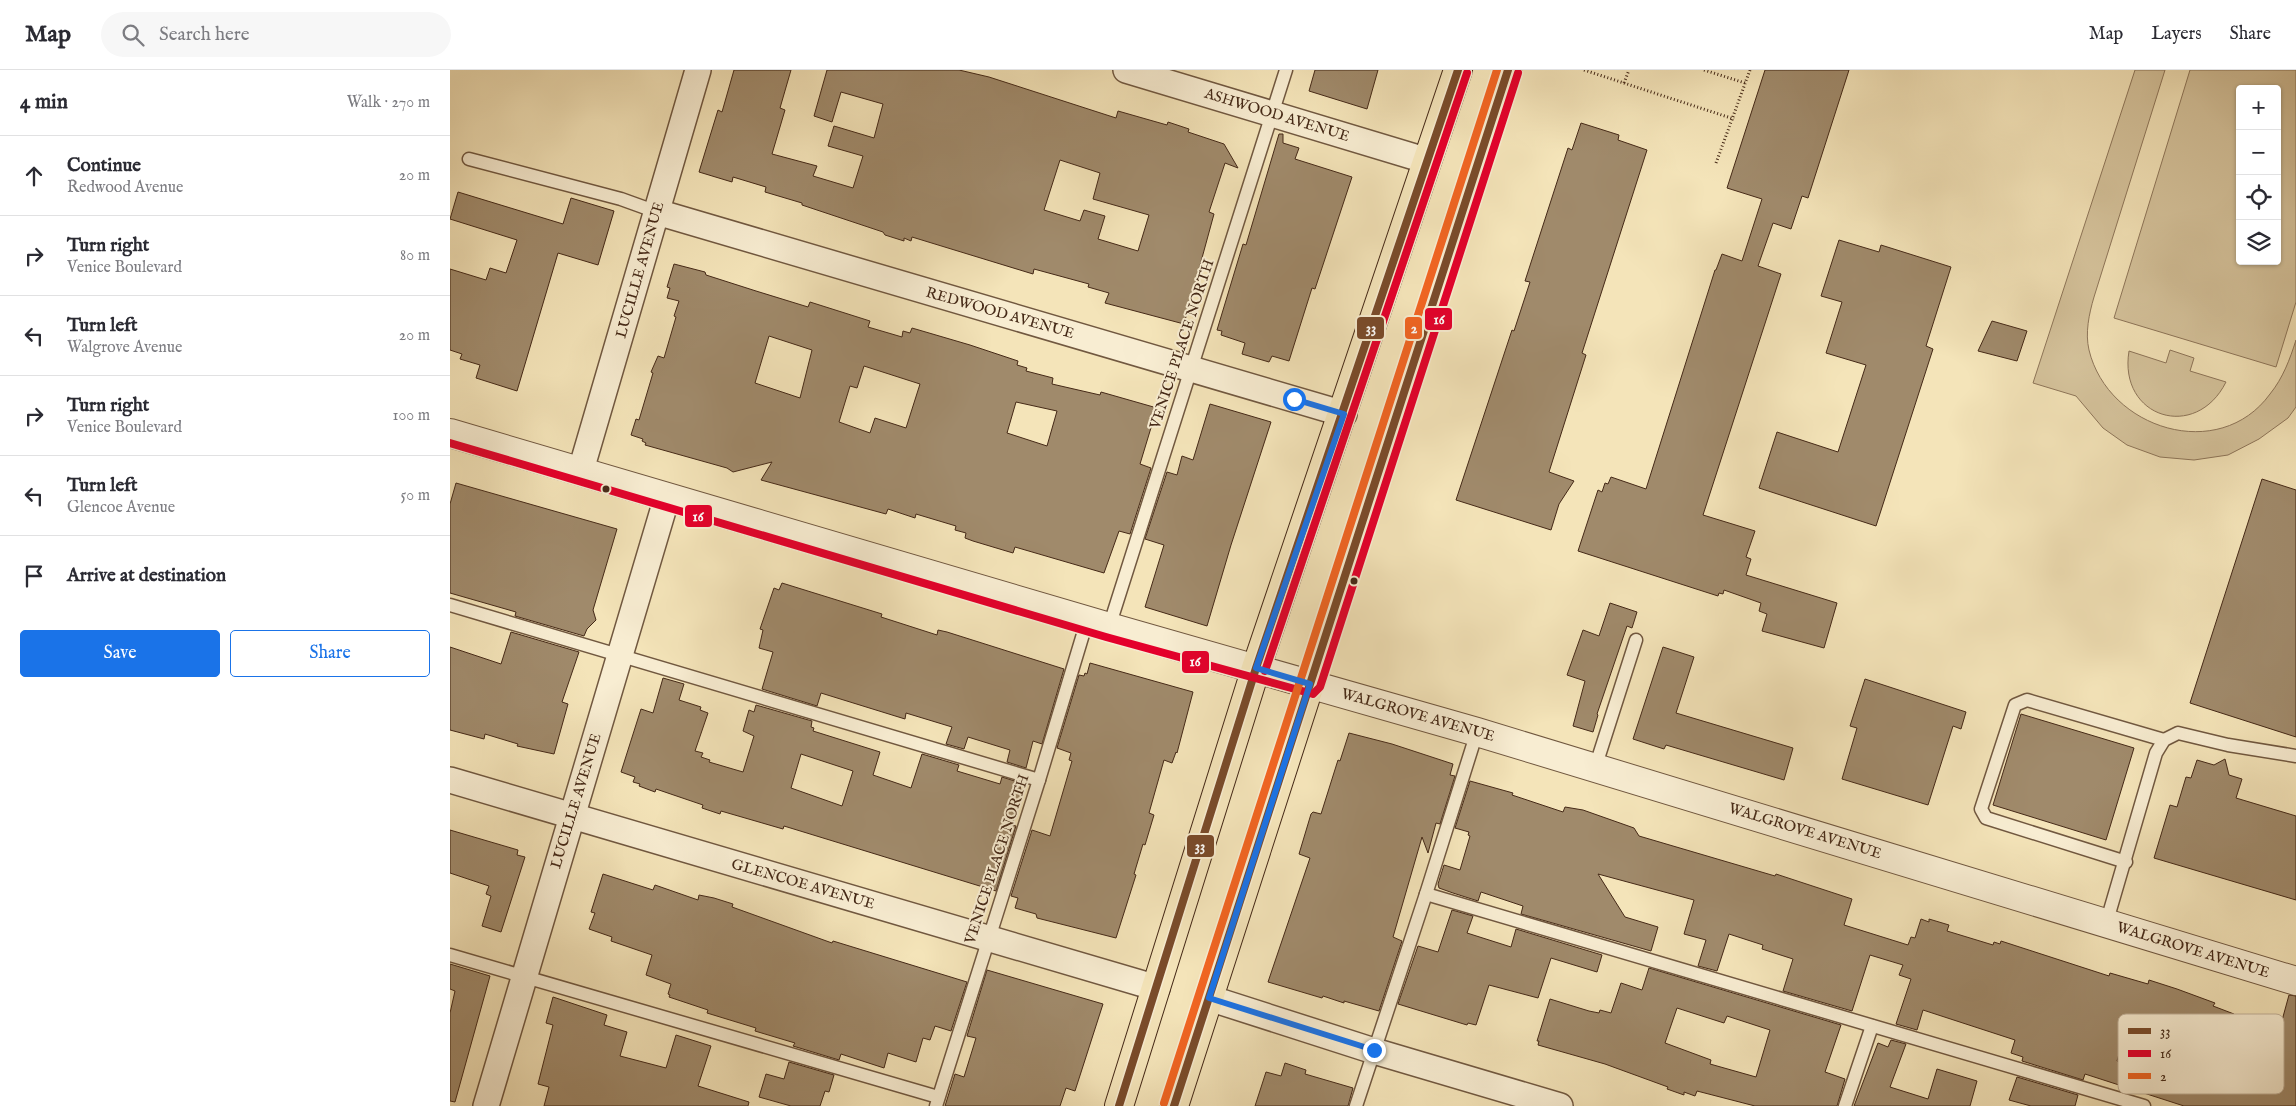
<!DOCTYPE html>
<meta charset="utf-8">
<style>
:root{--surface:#fff;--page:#f7f7f7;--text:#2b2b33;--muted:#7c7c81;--line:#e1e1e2;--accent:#1a73e8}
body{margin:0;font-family:"IM FELL English",serif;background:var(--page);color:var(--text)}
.controls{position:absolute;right:15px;top:15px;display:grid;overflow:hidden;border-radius:5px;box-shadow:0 1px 4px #0004}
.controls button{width:45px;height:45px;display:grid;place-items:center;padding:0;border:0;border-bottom:1px solid var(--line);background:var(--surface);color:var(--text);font:25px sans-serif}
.stop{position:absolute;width:15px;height:15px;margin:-11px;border:4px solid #1a73e8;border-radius:50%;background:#fff}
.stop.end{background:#1a73e8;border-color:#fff;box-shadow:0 1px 5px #0008}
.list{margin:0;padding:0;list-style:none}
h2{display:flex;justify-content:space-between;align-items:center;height:65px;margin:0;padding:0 20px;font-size:21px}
h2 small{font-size:16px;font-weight:400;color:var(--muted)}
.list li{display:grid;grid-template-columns:32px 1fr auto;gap:15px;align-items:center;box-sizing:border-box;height:80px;padding:0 20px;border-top:1px solid var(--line)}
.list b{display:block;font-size:19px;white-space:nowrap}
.list p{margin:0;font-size:16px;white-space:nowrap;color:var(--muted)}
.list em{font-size:16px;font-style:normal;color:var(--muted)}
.actions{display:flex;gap:10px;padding:15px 20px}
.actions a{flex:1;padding:11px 0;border:1px solid var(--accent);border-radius:5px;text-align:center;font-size:18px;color:var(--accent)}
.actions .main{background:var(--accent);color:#fff}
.icon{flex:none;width:28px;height:28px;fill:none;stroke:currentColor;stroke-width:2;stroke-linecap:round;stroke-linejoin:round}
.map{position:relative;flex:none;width:1846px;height:1036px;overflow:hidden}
header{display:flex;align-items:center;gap:30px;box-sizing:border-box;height:70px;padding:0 25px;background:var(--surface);border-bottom:1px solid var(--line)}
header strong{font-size:24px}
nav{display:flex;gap:28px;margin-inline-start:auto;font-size:18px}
.search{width:350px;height:45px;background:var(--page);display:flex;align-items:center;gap:12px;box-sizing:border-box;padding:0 18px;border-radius:28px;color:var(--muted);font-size:19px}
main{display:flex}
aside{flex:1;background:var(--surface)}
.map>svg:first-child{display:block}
.garden{fill:#d6c49d;stroke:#8e765a;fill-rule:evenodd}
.building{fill:#a08a6b;stroke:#452917;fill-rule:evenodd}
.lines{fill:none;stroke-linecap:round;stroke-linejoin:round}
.service-casing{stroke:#715840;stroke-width:15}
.minor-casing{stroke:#715840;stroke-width:28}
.tertiary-casing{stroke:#715840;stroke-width:30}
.primary-casing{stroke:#452917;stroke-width:30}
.path{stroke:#452917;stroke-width:3;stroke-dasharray:1 2.5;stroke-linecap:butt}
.service{stroke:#f8edd2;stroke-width:12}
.minor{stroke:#f8edd2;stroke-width:25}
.tertiary{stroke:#f8edd2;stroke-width:28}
.primary{stroke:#f4e4b9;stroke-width:28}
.bus-1-casing{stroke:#f8edd2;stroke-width:11}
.bus-2-casing{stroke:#f8edd2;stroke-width:11}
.bus-3-casing{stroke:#f8edd2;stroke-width:11}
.bus-1{stroke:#7a4b2a;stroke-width:8}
.bus-2{stroke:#e4002b;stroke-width:8}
.bus-3{stroke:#f26522;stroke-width:8}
.route{stroke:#1a73e8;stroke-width:6}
.bus-dot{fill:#452917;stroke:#f8edd2;stroke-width:2}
.labels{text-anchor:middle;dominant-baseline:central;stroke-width:4;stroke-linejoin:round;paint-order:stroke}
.street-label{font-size:15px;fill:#452917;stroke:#f8edd2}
.key{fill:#f8edd2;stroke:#c2b29a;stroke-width:1}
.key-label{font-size:14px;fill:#452917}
.line-badge{stroke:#f8edd2;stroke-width:2}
.badge-label{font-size:14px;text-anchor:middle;font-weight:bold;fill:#fff}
</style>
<header>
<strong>Map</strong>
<div class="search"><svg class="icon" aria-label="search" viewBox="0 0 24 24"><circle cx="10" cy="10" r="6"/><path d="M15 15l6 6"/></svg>Search here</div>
<nav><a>Map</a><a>Layers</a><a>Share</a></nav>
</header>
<main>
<aside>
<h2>4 min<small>Walk · 270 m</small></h2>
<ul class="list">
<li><svg class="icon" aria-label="ahead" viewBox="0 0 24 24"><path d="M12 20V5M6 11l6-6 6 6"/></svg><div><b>Continue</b><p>Redwood Avenue</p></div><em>20 m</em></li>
<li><svg class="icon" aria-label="right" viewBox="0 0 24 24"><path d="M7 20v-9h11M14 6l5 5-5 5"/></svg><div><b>Turn right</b><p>Venice Boulevard</p></div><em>80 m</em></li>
<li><svg class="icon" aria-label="left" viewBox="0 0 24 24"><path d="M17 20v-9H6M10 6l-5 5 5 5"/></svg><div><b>Turn left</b><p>Walgrove Avenue</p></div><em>20 m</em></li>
<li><svg class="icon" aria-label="right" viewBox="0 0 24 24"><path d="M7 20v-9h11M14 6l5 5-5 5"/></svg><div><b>Turn right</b><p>Venice Boulevard</p></div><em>100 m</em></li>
<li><svg class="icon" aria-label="left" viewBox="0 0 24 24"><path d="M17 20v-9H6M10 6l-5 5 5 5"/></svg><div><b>Turn left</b><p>Glencoe Avenue</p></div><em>50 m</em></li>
<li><svg class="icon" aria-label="arrive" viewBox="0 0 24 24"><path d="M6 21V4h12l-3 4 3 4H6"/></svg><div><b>Arrive at destination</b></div></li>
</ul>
<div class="actions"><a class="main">Save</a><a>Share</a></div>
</aside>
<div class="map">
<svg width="1846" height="1036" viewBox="0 0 1846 1036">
<rect width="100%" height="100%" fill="#f4e4b9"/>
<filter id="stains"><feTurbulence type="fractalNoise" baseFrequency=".004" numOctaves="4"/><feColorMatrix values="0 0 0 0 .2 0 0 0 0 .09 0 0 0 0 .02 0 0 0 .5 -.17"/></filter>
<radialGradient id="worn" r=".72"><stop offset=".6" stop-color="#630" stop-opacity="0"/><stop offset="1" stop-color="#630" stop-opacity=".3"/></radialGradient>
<!-- garden -->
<g class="garden">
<path d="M1685,0H1715L1644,227C1639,244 1635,263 1639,280C1658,359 1769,394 1820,324C1833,308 1840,289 1846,270V337L1838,348L1809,369L1778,385L1744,390L1710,387L1677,375L1653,358L1626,326L1583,313Z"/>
<path d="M1740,0H1846V232L1826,297L1664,248ZM1790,19H1827V191H1790Z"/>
<path d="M1720,280L1744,288L1740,301L1776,312C1746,372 1668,348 1679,281L1716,293Z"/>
</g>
<!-- building -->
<g class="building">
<path d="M284,0H341L330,38L335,40L322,84L367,96L363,106L403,118L413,86L378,76L384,56L424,68L433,34L391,22L382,52L364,46L377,0H509L539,7L666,48L668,41L717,55L718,52L739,59L738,62L774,74L788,98L775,93L759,142L764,144L734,254L655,233L659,223L638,217L639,214L584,199L583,204L462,167L461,171L454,168V171L435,165L433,162L352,135V133L315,122L316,117L283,107L282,112L249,102L268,40L272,42ZM610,90L650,103L643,129L699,145L688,181L648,169L655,146L634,140L630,151L594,140Z"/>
<path d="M865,0H928L917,39L859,21Z"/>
<path d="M1315,0H1399L1358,128L1352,126L1341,159L1323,153L1308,196L1331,204L1253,445L1305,461L1296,487L1301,489L1296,505L1387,533L1374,578L1312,561L1317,544L1309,541L1311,533L1274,520L1273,524L1269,523L1268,526L1128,481L1148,420L1152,422L1155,413L1158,414L1161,407L1196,419L1265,200H1266L1272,184L1292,191L1312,129L1277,118Z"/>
<path d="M1131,53L1169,65L1168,70L1197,80L1132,283L1136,285L1099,402L1124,411L1109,434L1101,460L1006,430L1062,260L1064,261L1080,212L1075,211L1118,78L1122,80Z"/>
<path d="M829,64H833V73L849,78L845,89L902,107L865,219L862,218L839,291L822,286L819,292L792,284L795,273L771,265L772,261L767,260L793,174L796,175Z"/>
<path d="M8,122L113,154L121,128L164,141L148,195L108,183L67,321L26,308L30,295L10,289L12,284L0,280V199L36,210L40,198L56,203L67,170L0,149Z"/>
<path d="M1389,170L1429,182L1431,175L1501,197L1476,276L1483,279L1426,456L1309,418L1327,362L1388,382L1416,295L1376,283L1392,232L1371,226Z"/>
<path d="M224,194L255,202L256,205L306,221L358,237L360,232L420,251L418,257L452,267L453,261L460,263L462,258L520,275L568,291L567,295L577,298L576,301L603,308L602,314L650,325L651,322L707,338L690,394L701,398L680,464L669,461L654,503L565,477L563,483L523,471L515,468L516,463L505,460L506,456L466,444L465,448L438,439L436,444L311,410L322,392L283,402L277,398L195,375L196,373L192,371L193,369L181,365L186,349L189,350L203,303L201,302L208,286L214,288L226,247L224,246L229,231L217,228L220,218L217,217ZM319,266L362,280L350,328L305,313ZM414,296L470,314L456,358L425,348L420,363L389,352L400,316L407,318ZM566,332L607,341L597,376L557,363Z"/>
<path d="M1542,251L1577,261L1567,291L1528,281Z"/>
<path d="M760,334L821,352L781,475L757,556L695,537L714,475L695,469L717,402L727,405L732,386L743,390Z"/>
<path d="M1812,409L1846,420V667L1740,633Z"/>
<path d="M6,413L167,459L143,540L146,550L137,559L134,566L65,546L66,542L0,523V434Z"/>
<path d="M332,513L432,544L431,547L487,565L488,560L497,562L614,599L592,674L583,671L576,698L557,692L560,680L518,667L514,679L496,674L502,657L456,643L455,649L371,623L367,636L312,619L323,582L309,578L313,560L310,559L324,518L329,520Z"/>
<path d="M1160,533L1187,542L1182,558L1177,556L1147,644L1148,645L1143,662L1123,656L1135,611L1117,605L1133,560L1149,566Z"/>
<path d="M61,562L129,582L112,632L118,634L104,684L67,676L68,674L35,664L34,669L0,660V577L51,594Z"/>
<path d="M1213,577L1244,587L1226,643L1343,678L1334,710L1216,675L1214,679L1183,669Z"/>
<path d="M640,593L743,622L727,683L726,682L722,693L714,690L699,743L704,745L695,775L693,774L684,804L686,805L666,868L587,848L586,844L565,838L568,828L561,826L582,760L600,766L622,691L619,690L621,683L607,678L629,605L634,606L635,603L637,604Z"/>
<path d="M213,608L234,614L229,630L251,637L250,640L258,643L245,681L253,683L251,687L260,690L259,692L293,702L304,666L293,661L299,640L304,642L306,635L362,651L361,657L364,658L363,661L430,682L423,705L461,718L472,684L509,695L507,701L550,714L552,707L571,713L570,719L574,720L562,755L566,756L546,821L334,756L333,759L271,741L270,744L252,738L253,735L206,719L205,722L189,716L190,714L183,712L185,707L171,702L191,639L203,643ZM351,684L403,701L392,736L341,718Z"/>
<path d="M1415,609L1516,642L1511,659L1503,656L1478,735L1392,709L1407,658L1400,656Z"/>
<path d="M1571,644L1684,678L1656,770L1543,735Z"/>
<path d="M899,663L942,674L1003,694L1000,705L1005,706L990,754L986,753L978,783L972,767L943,867L952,871L929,941L894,931V933L873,926L872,928L818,912L860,788L849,784L861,744L863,742L871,744L888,690L890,691Z"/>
<path d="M1775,689L1779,705L1792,709L1786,728L1846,746V830L1704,788L1720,735L1727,737L1736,707L1741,708L1747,690L1764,695Z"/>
<path d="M1020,711L1063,723L1062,725L1113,742L1115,737L1133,740L1184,758L1189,766L1325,806L1326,804L1402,829L1394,855L1458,875L1461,867L1465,868L1471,849L1479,852V849L1499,855L1497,861L1543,875L1544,872L1550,874L1551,871L1659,906L1660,903L1698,914L1699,910L1727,919L1765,933L1763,936L1784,944L1781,954L1789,957L1786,965L1825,976L1839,925L1846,926V1036H1734L1635,1004L1633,1010L1572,991L1573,987L1561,983L1565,970L1473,940L1467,960L1446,954L1461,909L1449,905L1453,895L1420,885L1402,941L1333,921L1343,889L1312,879L1313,875L1279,864L1267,901L1248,896L1256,870L1234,864L1244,830L1148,804L1175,847L1208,857L1201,881L1071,844L1073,836L1031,822L1028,831L1003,823L989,818L988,814L994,795L1010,800L1020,766L1018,765L1019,762L1005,758ZM1678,952L1721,965L1709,1004L1667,991Z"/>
<path d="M0,760L68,780L67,785L75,787L51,862L32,856L41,826L36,824L39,816L0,803Z"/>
<path d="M153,804L203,820L205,815L248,830L249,825L264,828L283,834L282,837L382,873L383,871L517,912L501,961L485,956L480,970L473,968L466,992L438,983L434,998L391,984L389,990L343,976L345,973L305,961L306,958L257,943L258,940L219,927L220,925L218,924L221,914L196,905L202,885L161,871L162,867L139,859L145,843L141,842Z"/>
<path d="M1002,840L1023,846L1017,863L1061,877L1066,859L1152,885L1147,902L1101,888L1088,928L1039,915L1026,955L1018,953L1017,955L948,934L968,876L988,882Z"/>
<path d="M0,894L40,906L5,1032L0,1031V943L5,921L0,919Z"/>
<path d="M1199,898L1391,955L1375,1002L1395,1009L1387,1036H1305L1247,1021L1245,1026L1234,1022V1025L1217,1019L1218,1017L1155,994L1088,975L1089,971H1087L1100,929L1139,941L1149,943L1150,940L1161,943L1171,913L1192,920ZM1227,938L1274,953L1277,946L1320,960L1306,1007L1260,994L1261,990L1215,973Z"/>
<path d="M537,900L653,934L625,1021L616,1018L610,1036H495L505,1004L514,1007L526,968L517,966Z"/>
<path d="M103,927L157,945L154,955L177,962L170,986L216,998L226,965L261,976L248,1016L299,1032L298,1036H94L99,1017L88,1014L103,955L96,953Z"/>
<path d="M1441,970L1456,974L1440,1017L1478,1029L1487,999L1527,1011L1520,1036H1404L1428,973L1438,977Z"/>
<path d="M339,992L384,1005L379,1022L375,1021L370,1036H341L309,1027L316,1004L334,1009Z"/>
<path d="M835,993L856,1000L855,1004L903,1018L898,1036H805L816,1002L831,1006Z"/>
<path d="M1567,1007L1628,1025L1625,1036H1581L1559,1030Z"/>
</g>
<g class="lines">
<defs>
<g id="service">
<path d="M19,89L171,129L207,142"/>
<path d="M0,535L589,710"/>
<path d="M659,557L836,0"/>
<path d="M1145,698L1186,570"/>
<path d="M1676,792L1536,748L1531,739L1565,635L1577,630L1714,670"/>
<path d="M976,824L1694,1036"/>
<path d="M1656,854L1706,683L1714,670L1728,663L1778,675L1846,686"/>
<path d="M0,885L488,1027"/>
<path d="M486,1036L589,710L637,551"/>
<path d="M906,1036L976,824L1027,662"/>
<path d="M1395,1036L1422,956"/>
</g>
<g id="minor">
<path d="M676,0L978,91"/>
<path d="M207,142L894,344"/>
<path d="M131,400L248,0"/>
<path d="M0,710L707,918"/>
<path d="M759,928L924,981L1110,1036"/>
<path d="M36,1036L217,427"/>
</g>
<path id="tertiary" d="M0,363L659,557L1027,662L1846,911"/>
<g id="primary">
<path d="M669,1036L806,598L1008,0"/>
<path d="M724,1036L1058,0"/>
</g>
</defs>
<!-- service casing -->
<use href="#service" class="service-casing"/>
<!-- minor casing -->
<use href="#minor" class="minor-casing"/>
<!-- tertiary casing -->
<use href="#tertiary" class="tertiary-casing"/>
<!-- primary casing -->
<use href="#primary" class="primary-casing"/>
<!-- path -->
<g class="path">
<path d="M1134,0L1284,49"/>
<path d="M1254,0L1295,13"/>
<path d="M1174,13L1179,0"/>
<path d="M1266,93L1300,0"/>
</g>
<!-- service -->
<use href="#service" class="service"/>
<!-- minor -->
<use href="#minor" class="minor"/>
<!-- tertiary -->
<use href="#tertiary" class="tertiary"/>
<!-- primary -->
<use href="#primary" class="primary"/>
<defs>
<g id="bus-1">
<path d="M669,1036L806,598L1008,0"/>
<path d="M724,1036L1058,0"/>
</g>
<g id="bus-2">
<path d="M0,373L656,567L863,624L870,617L1068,3"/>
<path d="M815,601L1017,3"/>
</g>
<path id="bus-3" d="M714,1033L1047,0"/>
</defs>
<!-- bus-1 casing -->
<use href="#bus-1" class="bus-1-casing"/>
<!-- bus-2 casing -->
<use href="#bus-2" class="bus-2-casing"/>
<!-- bus-3 casing -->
<use href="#bus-3" class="bus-3-casing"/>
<!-- bus-1 -->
<use href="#bus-1" class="bus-1"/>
<!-- bus-2 -->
<use href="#bus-2" class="bus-2"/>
<!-- bus-3 -->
<use href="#bus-3" class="bus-3"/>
</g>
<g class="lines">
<!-- route -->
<path class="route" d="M844,329L894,344L806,598L860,614L759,928L924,980"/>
</g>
<!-- markers -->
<g class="bus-dot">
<circle cx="156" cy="419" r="4.5"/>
<circle cx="904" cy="511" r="4.5"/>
</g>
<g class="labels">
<!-- street labels -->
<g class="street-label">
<text transform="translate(827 45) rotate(17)">ASHWOOD AVENUE</text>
<text transform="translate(190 200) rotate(-74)">LUCILLE AVENUE</text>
<text transform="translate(550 243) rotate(16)">REDWOOD AVENUE</text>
<text transform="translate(732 274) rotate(-72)">VENICE PLACE NORTH</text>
<text transform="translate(968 645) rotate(16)">WALGROVE AVENUE</text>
<text transform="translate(126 731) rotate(-73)">LUCILLE AVENUE</text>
<text transform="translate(1355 761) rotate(17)">WALGROVE AVENUE</text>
<text transform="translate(547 789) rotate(-72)">VENICE PLACE NORTH</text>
<text transform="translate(353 814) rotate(16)">GLENCOE AVENUE</text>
<text transform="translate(1743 880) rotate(17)">WALGROVE AVENUE</text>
</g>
</g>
<!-- legend -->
<rect x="1668" y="944" width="166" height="80" rx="8" class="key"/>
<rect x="1678" y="958" width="23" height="6" fill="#7a4b2a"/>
<rect x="1678" y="980" width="23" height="7" fill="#e4002b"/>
<rect x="1678" y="1003" width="23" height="6" fill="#f26522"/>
<g class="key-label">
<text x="1710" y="966">33</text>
<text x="1710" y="988">16</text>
<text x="1710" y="1011">2</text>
</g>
<g class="line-badge">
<rect x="974" y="237" width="29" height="24" rx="5" fill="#e4002b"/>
<rect x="906" y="246" width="29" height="24" rx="5" fill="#7a4b2a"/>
<rect x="954" y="246" width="19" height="24" rx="5" fill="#f26522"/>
<rect x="234" y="434" width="29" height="24" rx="5" fill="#e4002b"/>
<rect x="731" y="580" width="29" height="24" rx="5" fill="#e4002b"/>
<rect x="736" y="764" width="29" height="24" rx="5" fill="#7a4b2a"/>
</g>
<g class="badge-label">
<text x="989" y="254">16</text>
<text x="921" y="263">33</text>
<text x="964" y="263">2</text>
<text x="248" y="451">16</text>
<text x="745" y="596">16</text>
<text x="750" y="781">33</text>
</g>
<rect width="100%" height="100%" filter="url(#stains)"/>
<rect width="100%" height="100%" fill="url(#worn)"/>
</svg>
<div class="controls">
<button>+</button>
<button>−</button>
<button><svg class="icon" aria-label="locate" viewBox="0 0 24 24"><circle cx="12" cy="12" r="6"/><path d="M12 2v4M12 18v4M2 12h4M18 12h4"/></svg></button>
<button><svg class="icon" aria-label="layers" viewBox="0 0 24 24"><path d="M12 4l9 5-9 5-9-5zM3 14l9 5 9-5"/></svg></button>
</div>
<div class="stop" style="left:844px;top:329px"></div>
<div class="stop end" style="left:924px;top:980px"></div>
</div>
</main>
